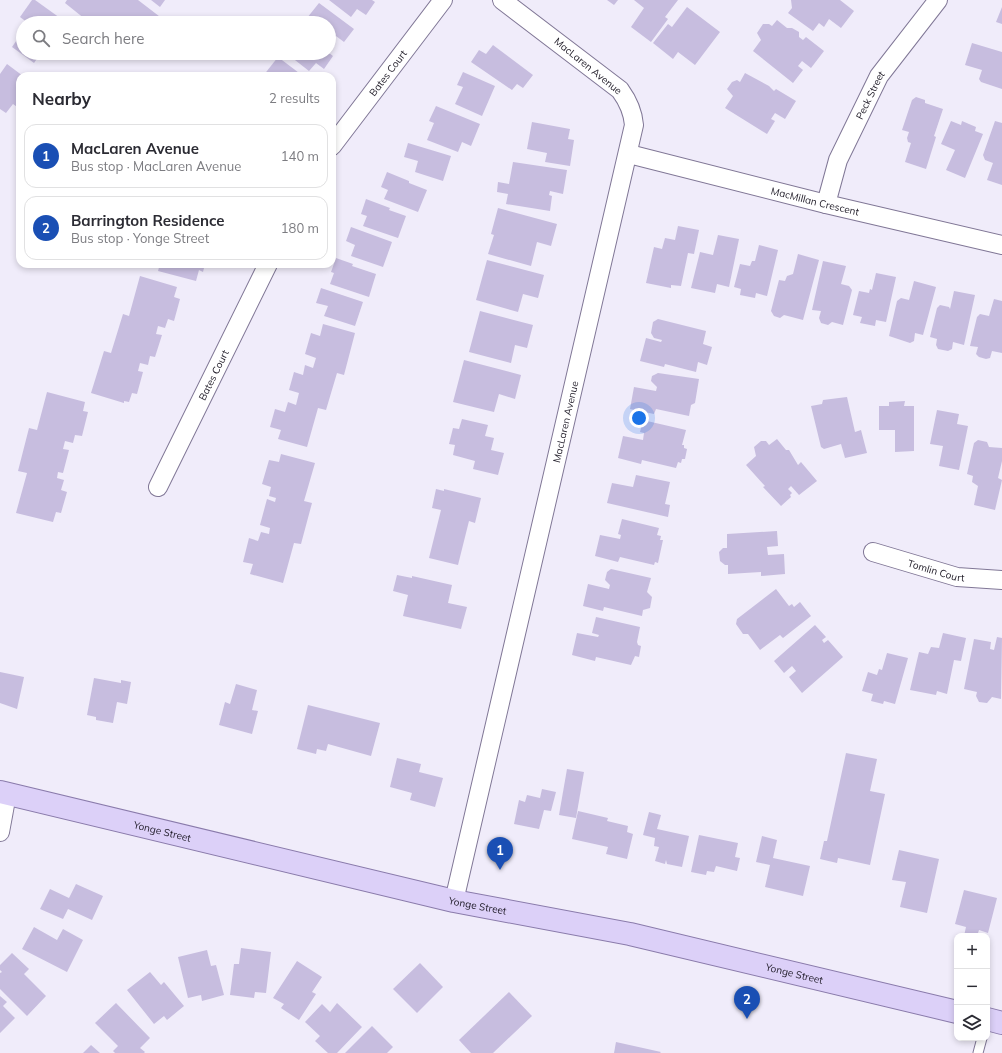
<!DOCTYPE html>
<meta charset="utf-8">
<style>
:root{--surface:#fff;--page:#f2f2f3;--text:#2b2b33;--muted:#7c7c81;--line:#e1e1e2;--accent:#8f5512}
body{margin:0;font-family:Mulish,sans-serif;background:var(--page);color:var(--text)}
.controls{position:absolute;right:12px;bottom:12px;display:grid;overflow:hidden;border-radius:8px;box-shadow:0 2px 6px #0003}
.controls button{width:36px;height:36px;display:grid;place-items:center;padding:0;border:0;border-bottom:1px solid var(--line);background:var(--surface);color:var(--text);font:20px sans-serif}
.you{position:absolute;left:639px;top:418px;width:14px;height:14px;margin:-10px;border:3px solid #fff;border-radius:50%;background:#1a73e8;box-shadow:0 0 0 6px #1a73e833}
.badge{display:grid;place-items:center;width:26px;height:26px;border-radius:50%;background:var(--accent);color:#fff;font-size:13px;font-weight:700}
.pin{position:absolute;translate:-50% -33px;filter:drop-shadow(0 1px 2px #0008)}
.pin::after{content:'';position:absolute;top:21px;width:14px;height:12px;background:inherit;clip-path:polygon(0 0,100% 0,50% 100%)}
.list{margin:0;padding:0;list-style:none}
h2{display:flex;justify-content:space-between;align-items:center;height:52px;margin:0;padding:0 16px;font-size:17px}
h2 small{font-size:13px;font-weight:400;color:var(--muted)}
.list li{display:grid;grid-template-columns:26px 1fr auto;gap:12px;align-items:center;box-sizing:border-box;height:64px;margin:0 8px 8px;padding:0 8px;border:1px solid var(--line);border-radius:12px}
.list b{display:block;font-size:15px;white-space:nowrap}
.list p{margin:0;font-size:13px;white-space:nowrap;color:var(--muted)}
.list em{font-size:13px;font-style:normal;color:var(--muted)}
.icon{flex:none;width:22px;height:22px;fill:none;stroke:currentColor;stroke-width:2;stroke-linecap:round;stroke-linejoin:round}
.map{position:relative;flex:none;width:1002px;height:1053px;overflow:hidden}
.search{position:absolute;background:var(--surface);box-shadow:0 2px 6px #0003;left:16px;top:16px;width:320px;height:44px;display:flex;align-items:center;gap:10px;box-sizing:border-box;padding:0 14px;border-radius:22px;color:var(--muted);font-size:15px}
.panel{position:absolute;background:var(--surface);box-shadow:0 2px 6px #0003;left:16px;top:72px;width:320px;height:196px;border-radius:12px}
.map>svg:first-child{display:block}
.building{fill:#c7bddf}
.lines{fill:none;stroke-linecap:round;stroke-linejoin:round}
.service-casing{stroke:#807796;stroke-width:11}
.minor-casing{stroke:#807796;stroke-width:20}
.primary-casing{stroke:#8a7bab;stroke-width:24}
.service{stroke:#fff;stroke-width:9}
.minor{stroke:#fff;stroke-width:18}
.primary{stroke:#dcd0f8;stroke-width:22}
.labels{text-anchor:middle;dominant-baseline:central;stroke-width:3;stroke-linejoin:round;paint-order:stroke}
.street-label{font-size:10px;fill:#1d1925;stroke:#fff}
</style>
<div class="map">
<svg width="1002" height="1053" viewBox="0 0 1002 1053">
<rect width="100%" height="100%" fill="#f0ecfa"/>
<!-- building -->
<g class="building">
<path d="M32,0H35L67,23H28L20,17Z"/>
<path d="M67,0H138L168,23H123L118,19L115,23H90L65,3Z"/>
<path d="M151,0H165L160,7Z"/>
<path d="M329,0H372L375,2L366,15L357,9L351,17Z"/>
<path d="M607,0H618L614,5Z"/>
<path d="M634,0H678L665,17L668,19L651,42L631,27L644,8Z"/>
<path d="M791,0H840L854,11L841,28L829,19L824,27L819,23L813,31L788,13L792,8Z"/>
<path d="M319,3L354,29L344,42L336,36L329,45V23H303Z"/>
<path d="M687,7L720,32L695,65L678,52L673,59L653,43L668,24L672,27Z"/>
<path d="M1002,7V24L996,22Z"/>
<path d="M777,20L787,28H792L799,32V37L803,40L806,37L824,51L811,68L802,61L798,66L803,70L793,83L753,51L761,40L757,33L763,24H769L772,26Z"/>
<path d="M23,31V53H41L34,63L12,47Z"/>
<path d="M972,43L1002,52V89L981,82L979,79L982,70L965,65Z"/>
<path d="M493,45L533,75L523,88L517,84L512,90L471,62L479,50L486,54Z"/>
<path d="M161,53H175L170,60Z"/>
<path d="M286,53H329L333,56L324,69L316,63L309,71Z"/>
<path d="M278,57L303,76H263Z"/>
<path d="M7,64L23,76H20V109L13,104L6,113L0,109V74Z"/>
<path d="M463,72L495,86L482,116L455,104L463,87L457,85Z"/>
<path d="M745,73L769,86L774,91L776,89L796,101L785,119L775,113L771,119L775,121L767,134L725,108L733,96L727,89L732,82L737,80L740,82Z"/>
<path d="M916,97L925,100V103L943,109L934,136L936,137L926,169L905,162L911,143L908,142L907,138L909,132L902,130L912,100Z"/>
<path d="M436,106L480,124L471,146L462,142L458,152L427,140L434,123L429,121Z"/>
<path d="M951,121L961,125L962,121L976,127L975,131L983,134L965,178L946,170L955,150L941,144Z"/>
<path d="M995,121L1002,123V185L987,180L993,163L985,160L983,155Z"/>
<path d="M532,122L570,129L568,139L574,140L570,166L545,162L547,153L527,149Z"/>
<path d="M408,143L451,156L443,181L415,172L418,161L404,157Z"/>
<path d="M513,162L567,170L563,194L550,191L549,195L552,196L550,211L506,204L508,194L497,192L498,182L509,184Z"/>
<path d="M387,172L409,181V183L427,190L418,212L384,199L388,190L381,187Z"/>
<path d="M366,199L390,208L389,210L406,216L398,238L363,226L367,216L361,214Z"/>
<path d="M498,208L557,224L551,246L537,242L531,266L488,254L494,235L491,234Z"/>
<path d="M678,226L699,230L694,254L688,253L681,286L671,285V288L646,283L654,247L662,249L665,238L675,240Z"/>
<path d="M351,227L392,242L383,267L351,256L355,245L346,241Z"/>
<path d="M718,235L739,239L729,287L717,284L715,293L691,288L700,252L713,255Z"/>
<path d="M759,245L778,250L767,296L756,293L755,298L740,295L741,289L734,287L740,264L750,266L752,261H755Z"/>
<path d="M798,254L819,260L803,320L784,315L780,318L774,316L771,311L779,280L785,281L787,276L793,274Z"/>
<path d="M336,258L353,264L352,266L376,274L369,297L330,284L334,273L331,272Z"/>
<path d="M487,260L544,275L538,298L523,294L518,312L476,300Z"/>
<path d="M823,261L846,266L841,284L849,286L852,290L843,325L832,322L828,325L821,323L819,318L821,311L812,310Z"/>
<path d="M160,264H205L203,272L199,270L196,281L158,271Z"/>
<path d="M876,273L896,277L886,322L876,320L875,326L860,323L862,317L853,315L859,291L869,293L870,289L872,290Z"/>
<path d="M140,276L177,287L174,297L180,299L174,321L168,319L165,328L158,326L156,334L162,335L155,357L150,356L148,365L140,363L138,371L143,372L137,394L132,393L129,402L124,401V403L91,393L104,351L111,353L123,314L129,316Z"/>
<path d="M914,281L936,287L923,335L915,333L914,341L910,343L889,336L897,301L901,298L909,300Z"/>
<path d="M321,288L363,302L355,326L324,316L328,306L316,303Z"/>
<path d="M954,291L975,295L964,345L953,342L952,349L948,351L938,349L936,345L937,339L930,337L937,308L940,305L949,307L950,309Z"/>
<path d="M994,299L1002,301V353L992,351L990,358L986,359L979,357L976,354L978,347L970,346L977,317L980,314L989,316Z"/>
<path d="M480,311L533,325L527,348L515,345L511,363L469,352Z"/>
<path d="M658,319L706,331L703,344L712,347L707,365L698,362L696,372L665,364L664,367L640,361L646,338L661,342L662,340L654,338L651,333L653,322Z"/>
<path d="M323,324L355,333L344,375L337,373L326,410L318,408L307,447L278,439L281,430L270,427L275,409L285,412L288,402L296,405L299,393L289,390L294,372L303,375L305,365L313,368L316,358L305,354L311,333L320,336Z"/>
<path d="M464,360L521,375L515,399L499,394L494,412L453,402Z"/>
<path d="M658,373L699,379L695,403L691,405L689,416L656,409L654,414L630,409L634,387L656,391L657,387L651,381L652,376Z"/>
<path d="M47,392L85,402L83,411L88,412L82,436L75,435L73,443L65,441L63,449L69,450L63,473L58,472L57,478L64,480L61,490L67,492L61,513L56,512L53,522L16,513L27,473L18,471L29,428L37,430Z"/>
<path d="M847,397L855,432L861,430L867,453L845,458L841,444L824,449L821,447L811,406L822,404L823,400Z"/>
<path d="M905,401L904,406H914V451L895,452V430H879V406H889V402Z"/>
<path d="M937,410L959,414L957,424L968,426L959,470L939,466L943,446L930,444Z"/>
<path d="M462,419L488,425L485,436L494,438L491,450L504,453L498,475L473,469L475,461L453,455L455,445L449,444L453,428L459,429Z"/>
<path d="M647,421L686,430L682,445H684V448L687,449L685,459H682L681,463L678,462L676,468L642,460L641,464L618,458L623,436L643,440L644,433L640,432L642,424L646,425Z"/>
<path d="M777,439L786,450H789L798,465L801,462L817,481L799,495L791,486L788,489L792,493L790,495L791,497L781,506L763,487L765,486L746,465L756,456L754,447L761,441H766L769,445Z"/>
<path d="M978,440L987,442L989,447L1002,448V461L998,478L1002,480L995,510L974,505L978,486L972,482L973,476L967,474L974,443Z"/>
<path d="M281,454L315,463L304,501L312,503L301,544L294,543L283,583L250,574L253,564L243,562L249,538L258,541L261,532L269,534L270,528L260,525L267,499L275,502L276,498L269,496L271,487L262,484L269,460L279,462Z"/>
<path d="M636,475L670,482L665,504L670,505L668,517L607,503L612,483L633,487Z"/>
<path d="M436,489L444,491V489L481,498L475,523L469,521L458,565L429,558L441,510L432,508Z"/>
<path d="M622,519L659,528L657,535L661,536L660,540H663L658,563L655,562L654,565L620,557L618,562L595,556L600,535L620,539L621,535L618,534Z"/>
<path d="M777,531L778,546L767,547L768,555L784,554L785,574L761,576V572L728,574V565H725L720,561L719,552L723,548H727V534Z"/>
<path d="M611,569L651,578L647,592L652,597L650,608L643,610L642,616L604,607L603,611L583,606L588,584L609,589L610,585L605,580L607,572Z"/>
<path d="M397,575L412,578V576L452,585L448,603L467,607L461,629L403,616L408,595L393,591Z"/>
<path d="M776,589L789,606L792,604L794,607L800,602L811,616L783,638L780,635L760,650L748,634H743L736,624L737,619Z"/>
<path d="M596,617L640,627L637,642L638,645L641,646L639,657L635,656L631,665L596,657L595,661L572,655L577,633L598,637L599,635L592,633Z"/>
<path d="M815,625L826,637L822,640L824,643L828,640L843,657L802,693L789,677L796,671L792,666L784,673L774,661Z"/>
<path d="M943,633L966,638L961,661L954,660L947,694L937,691L936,695L910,690L919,652L928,654L931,647L939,648Z"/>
<path d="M997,637L1002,638L1001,699L992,697L987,703L979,702L976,696L977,692L964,689L974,639L991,642L990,649L994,650Z"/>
<path d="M887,653L908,658L895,704L884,701L883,704L871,701L873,694L862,691L868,672L877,675L879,669L882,670Z"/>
<path d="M0,672L24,677L17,709L0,703Z"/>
<path d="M94,678L121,683V680L131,682L127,704L117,702L113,723L96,720V717L87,715Z"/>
<path d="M236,684L257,690L252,710L258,711L252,734L219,725L225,702L230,704Z"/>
<path d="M308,705L380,723L371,756L328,744L326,751L317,749L316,754L297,749Z"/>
<path d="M846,753L877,759L870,791L885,794L870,865L838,858L837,863L820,859L824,841H827Z"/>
<path d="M397,758L421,764L419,772L443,778L435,807L410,800L412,793L390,787Z"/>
<path d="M567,769L584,772L576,818L559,815Z"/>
<path d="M542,789L556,792L551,811L544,810L539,829L514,824L519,800L525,802L527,795L540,798Z"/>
<path d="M578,811L608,818L607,821L628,826L627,832L633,834L627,859L606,854L608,847L572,839Z"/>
<path d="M649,812L661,815L657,829L689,836L682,867L667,864L666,860L665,864L655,861L659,847L654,846L655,838L643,835Z"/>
<path d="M699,835L738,843L735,857L740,858L737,871L716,866L714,872L707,871L706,875L691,872Z"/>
<path d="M762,836L777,840L773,858L810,866L803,896L765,887L770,865L756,862Z"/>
<path d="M899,850L939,859L927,913L900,907L906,882L892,880Z"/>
<path d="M76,884L103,896L92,920L68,909L63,919L40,909L50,889L69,898Z"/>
<path d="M964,890L997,898L988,933L979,930L977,936H964L966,927L955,924Z"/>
<path d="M34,927L57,940L63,929L83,940L67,972L22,949Z"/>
<path d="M241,948L271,952L266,993L255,992L254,998L230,995L234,964H239Z"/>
<path d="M207,950L211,966L216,965L224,995L202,1001L201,995L188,998L178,957Z"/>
<path d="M12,953L29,969L24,974L46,996L27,1016L0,989V973L2,972L0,970V965Z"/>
<path d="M297,961L322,977L312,992L316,994L299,1020L281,1008L284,1004L273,998Z"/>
<path d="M420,963L443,987L417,1013L393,989Z"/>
<path d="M150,972L161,985L164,982L184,1006L167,1020L164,1016L154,1024L127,990Z"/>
<path d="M509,992L532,1016L493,1053H471L459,1040Z"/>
<path d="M0,996L7,1002L3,1006L15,1018L0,1033Z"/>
<path d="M116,1003L150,1038L140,1048L145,1052L144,1053H115L113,1051L118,1046L95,1023Z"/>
<path d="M337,1003L362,1027L337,1053H328L315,1041L320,1036L305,1022L322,1004L330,1012Z"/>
<path d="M372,1026L393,1047L387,1053H345Z"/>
<path d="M616,1042L661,1052L660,1053H614Z"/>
<path d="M91,1045L100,1053H83Z"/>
</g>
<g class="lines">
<defs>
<path id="service" d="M978,1053L982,1038"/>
<g id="minor">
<path id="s1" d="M332,146L443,0"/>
<path id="s2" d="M629,154L826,204L1002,245"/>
<path id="s3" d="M826,204L838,160L879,76L938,0"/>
<path id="s4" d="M158,487L268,264"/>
<path id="s5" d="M873,552L957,577L1002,580"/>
<path d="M0,832L7,794"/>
<path id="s6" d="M454,901L634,125C633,112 628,101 620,90L502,0"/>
</g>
<g id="primary">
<path id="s7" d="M0,792L454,901L630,934L957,1012"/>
<path d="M987,1019L1002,1023"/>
</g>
</defs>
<!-- service casing -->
<use href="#service" class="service-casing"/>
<!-- minor casing -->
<use href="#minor" class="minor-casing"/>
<!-- primary casing -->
<use href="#primary" class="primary-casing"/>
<!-- service -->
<use href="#service" class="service"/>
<!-- minor -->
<use href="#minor" class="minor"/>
<!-- primary -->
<use href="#primary" class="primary"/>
</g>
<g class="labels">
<!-- street labels -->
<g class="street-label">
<text transform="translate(588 66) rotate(39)">MacLaren Avenue</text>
<text stroke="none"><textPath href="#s1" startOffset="92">Bates Court</textPath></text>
<text stroke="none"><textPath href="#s3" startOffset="118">Peck Street</textPath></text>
<text stroke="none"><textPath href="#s2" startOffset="192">MacMillan Crescent</textPath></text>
<text stroke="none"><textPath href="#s4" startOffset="125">Bates Court</textPath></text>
<text stroke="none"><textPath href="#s6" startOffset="492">MacLaren Avenue</textPath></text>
<text stroke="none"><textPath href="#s5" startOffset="66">Tomlin Court</textPath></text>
<text stroke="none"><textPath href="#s7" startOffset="167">Yonge Street</textPath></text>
<text stroke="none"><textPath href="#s7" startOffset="491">Yonge Street</textPath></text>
<text stroke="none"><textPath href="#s7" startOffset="815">Yonge Street</textPath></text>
</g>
</g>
</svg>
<div class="controls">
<button>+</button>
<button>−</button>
<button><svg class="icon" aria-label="layers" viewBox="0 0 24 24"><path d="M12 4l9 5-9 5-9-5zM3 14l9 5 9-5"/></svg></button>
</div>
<div class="you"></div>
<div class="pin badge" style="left:500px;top:870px;background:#1a4fb4">1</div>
<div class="pin badge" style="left:747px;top:1019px;background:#1a4fb4">2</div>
<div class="search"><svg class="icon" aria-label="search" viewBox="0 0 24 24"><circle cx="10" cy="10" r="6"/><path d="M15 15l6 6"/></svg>Search here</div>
<section class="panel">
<h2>Nearby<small>2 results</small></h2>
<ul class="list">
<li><span class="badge" style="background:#1a4fb4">1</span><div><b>MacLaren Avenue</b><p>Bus stop · MacLaren Avenue</p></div><em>140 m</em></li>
<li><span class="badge" style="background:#1a4fb4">2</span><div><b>Barrington Residence</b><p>Bus stop · Yonge Street</p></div><em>180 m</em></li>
</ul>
</section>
</div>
